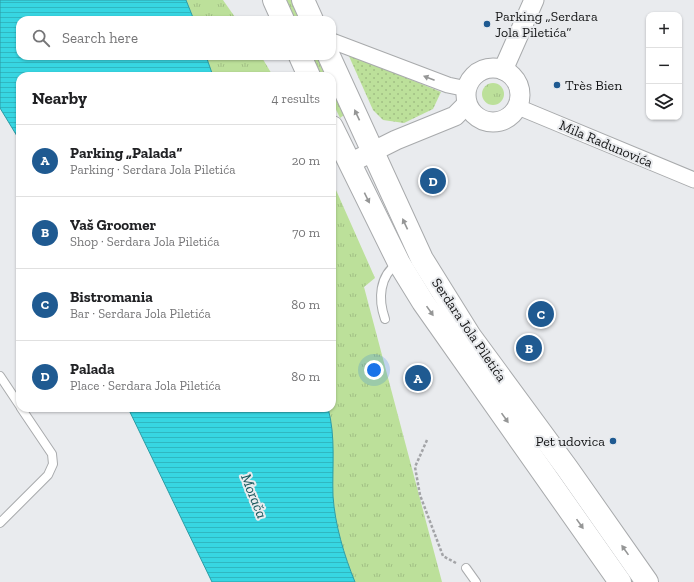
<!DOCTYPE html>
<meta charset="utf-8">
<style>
:root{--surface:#fff;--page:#f6f6f6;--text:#202124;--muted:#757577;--line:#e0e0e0;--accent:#1f5a91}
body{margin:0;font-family:"Zilla Slab",serif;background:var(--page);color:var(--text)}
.controls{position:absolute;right:12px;top:12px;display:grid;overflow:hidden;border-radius:8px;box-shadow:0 1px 3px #0004}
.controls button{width:36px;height:36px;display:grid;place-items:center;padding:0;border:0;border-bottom:1px solid var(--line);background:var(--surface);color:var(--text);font:20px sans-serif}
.you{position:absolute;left:374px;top:370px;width:14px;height:14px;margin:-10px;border:3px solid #fff;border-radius:50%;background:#1a73e8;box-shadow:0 0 0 6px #1a73e833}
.badge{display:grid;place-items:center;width:26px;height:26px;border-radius:50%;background:var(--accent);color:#fff;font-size:13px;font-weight:700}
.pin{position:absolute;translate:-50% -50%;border:2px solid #fff;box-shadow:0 1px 4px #0006}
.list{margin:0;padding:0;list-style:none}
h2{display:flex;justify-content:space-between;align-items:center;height:52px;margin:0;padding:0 16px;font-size:17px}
h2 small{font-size:13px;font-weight:400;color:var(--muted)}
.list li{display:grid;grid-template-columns:26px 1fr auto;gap:12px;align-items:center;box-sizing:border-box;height:72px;padding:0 16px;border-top:1px solid var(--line)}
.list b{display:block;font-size:15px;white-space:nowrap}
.list p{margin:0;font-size:13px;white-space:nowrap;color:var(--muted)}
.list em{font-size:13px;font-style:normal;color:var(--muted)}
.icon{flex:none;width:22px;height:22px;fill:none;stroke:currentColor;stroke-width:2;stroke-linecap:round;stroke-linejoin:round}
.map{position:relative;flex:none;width:694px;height:582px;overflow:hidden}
.search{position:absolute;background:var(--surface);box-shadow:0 1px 3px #0004;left:16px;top:16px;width:320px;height:44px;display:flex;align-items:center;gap:10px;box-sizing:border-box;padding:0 14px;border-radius:12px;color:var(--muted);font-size:15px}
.panel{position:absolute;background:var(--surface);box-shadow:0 1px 3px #0004;left:16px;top:72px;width:320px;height:340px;border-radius:12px}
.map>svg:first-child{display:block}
.grass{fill:url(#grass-tufts)}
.park{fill:url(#park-dots)}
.water{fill:url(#water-rules);stroke:#2c9ca5}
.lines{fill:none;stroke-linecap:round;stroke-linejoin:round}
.service-casing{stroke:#a8aaac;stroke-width:10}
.minor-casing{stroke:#a8aaac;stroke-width:17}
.tertiary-casing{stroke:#a8aaac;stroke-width:21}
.secondary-casing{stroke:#a8aaac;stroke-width:24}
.path{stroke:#a3a4a7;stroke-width:2.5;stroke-dasharray:3 2;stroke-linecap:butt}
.service{stroke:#fff;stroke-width:8}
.minor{stroke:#fff;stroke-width:15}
.tertiary{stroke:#fff;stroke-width:19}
.secondary{stroke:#fff;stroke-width:22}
.oneway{fill:#959696}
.poi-dot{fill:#1f5a91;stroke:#e9ebee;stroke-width:1.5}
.labels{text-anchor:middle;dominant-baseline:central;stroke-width:4;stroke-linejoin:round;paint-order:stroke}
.poi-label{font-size:14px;fill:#141516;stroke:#e9ebee;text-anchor:start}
.street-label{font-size:14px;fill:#141516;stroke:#e9ebee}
.water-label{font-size:15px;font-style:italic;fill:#18575c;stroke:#e9ebee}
</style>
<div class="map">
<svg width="694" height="582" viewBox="0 0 694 582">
<defs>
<pattern id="grass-tufts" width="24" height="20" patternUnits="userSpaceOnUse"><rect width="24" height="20" fill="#bce09a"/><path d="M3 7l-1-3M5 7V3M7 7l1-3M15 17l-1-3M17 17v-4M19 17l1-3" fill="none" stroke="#a1bf84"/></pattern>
<pattern id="park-dots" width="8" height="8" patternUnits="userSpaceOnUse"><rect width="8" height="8" fill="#bce09a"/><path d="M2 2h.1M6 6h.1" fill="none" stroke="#a1bf84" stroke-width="1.8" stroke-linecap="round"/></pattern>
<pattern id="water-rules" width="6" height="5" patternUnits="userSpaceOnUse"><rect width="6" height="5" fill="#37d6e2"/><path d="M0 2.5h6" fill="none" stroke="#30b7c1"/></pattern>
</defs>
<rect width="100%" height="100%" fill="#e9ebee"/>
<!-- grass -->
<g class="grass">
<path d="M186,0H223L237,20H194Z"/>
<path d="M279,0H292L301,20H288Z"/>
<path d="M206,56H261L273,76H213Z"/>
<path d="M310,56H317L326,76H320Z"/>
<circle cx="493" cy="94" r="11"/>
<path d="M332,89L344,115L340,118L332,101Z"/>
<path d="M332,181L375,278L364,287L442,582H355C344,555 335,525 333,496C332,467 336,437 328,408H332Z"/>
</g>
<!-- park -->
<path class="park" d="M348,54L441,92L433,109L404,123L383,120L373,110Z"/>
<!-- water -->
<g class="water">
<path d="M0,0H186L194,20H20V56H206L213,76H20V141L0,108Z"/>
<path d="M128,408H328C336,437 332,467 333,496C335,525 344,555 355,582H212Z"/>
</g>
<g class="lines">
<defs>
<g id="service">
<path d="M385,319C378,299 379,276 398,263"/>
<path d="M0,376L20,406"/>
<path d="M0,523L48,475L53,464L52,454L21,408"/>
<path d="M466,568L476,582"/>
</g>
<g id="minor">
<path d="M332,41L448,85L467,89"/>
<path d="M518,107L694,180"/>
</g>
<g id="tertiary">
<circle cx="493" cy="95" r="27"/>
<path d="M503,70L534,0"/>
<path d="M350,163L396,140L455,116L467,104"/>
</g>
<g id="secondary">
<path d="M274,0L283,20"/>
<path d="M303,0L312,20"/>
<path d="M300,56L309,76"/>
<path d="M329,56L422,259L470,336L567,468L647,582"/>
<path d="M332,127L399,263L423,302L620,582"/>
</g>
</defs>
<!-- service casing -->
<use href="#service" class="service-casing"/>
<!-- minor casing -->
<use href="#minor" class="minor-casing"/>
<!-- tertiary casing -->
<use href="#tertiary" class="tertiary-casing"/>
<!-- secondary casing -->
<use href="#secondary" class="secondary-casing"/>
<!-- path -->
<path class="path" d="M427,440L415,467L420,495L443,556L456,563"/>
<!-- service -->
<use href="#service" class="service"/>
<!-- minor -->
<use href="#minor" class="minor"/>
<!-- tertiary -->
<use href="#tertiary" class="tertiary"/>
<!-- secondary -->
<use href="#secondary" class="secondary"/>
</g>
<!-- one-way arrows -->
<defs><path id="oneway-solid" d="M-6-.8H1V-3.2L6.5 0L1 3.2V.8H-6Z"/></defs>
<g class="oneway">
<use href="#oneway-solid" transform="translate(429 78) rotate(-159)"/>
<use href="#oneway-solid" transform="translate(357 115) rotate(-115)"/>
<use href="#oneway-solid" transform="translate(367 198) rotate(64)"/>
<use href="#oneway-solid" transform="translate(405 224) rotate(-115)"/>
<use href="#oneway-solid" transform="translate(430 311) rotate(55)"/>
<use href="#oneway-solid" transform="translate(505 418) rotate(55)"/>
<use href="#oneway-solid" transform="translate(580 524) rotate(55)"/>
<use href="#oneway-solid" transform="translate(625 550) rotate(-125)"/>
</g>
<!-- markers -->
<g class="poi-dot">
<circle cx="487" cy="24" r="4"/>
<circle cx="557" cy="85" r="4"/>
<circle cx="613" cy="441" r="4"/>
</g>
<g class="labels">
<!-- poi labels -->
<g class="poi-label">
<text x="495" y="16">Parking „Serdara<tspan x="495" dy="16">Jola Piletića“</tspan></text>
<text x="565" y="85">Très Bien</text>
<text x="605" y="441" text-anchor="end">Pet udovica</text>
</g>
<!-- street labels -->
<g class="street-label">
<text transform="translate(606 144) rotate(23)">Mila Radunovića</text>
<text transform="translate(469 330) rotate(56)">Serdara Jola Piletića</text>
</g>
<!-- water labels -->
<g class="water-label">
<text transform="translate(254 496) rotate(68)">Morača</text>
</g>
</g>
</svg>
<div class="controls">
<button>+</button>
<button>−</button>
<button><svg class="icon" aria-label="layers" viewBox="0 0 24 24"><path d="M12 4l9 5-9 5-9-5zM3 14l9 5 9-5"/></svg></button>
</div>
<div class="you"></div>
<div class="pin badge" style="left:418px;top:378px">A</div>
<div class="pin badge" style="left:529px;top:348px">B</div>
<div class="pin badge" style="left:541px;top:314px">C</div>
<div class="pin badge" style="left:433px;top:181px">D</div>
<div class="search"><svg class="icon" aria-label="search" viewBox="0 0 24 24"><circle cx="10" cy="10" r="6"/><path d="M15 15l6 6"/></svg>Search here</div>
<section class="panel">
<h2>Nearby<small>4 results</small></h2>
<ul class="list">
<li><span class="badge">A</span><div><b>Parking „Palada“</b><p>Parking · Serdara Jola Piletića</p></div><em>20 m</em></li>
<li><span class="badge">B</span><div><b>Vaš Groomer</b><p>Shop · Serdara Jola Piletića</p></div><em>70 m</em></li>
<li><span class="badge">C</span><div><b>Bistromania</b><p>Bar · Serdara Jola Piletića</p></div><em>80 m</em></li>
<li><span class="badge">D</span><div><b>Palada</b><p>Place · Serdara Jola Piletića</p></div><em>80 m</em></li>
</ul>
</section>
</div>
